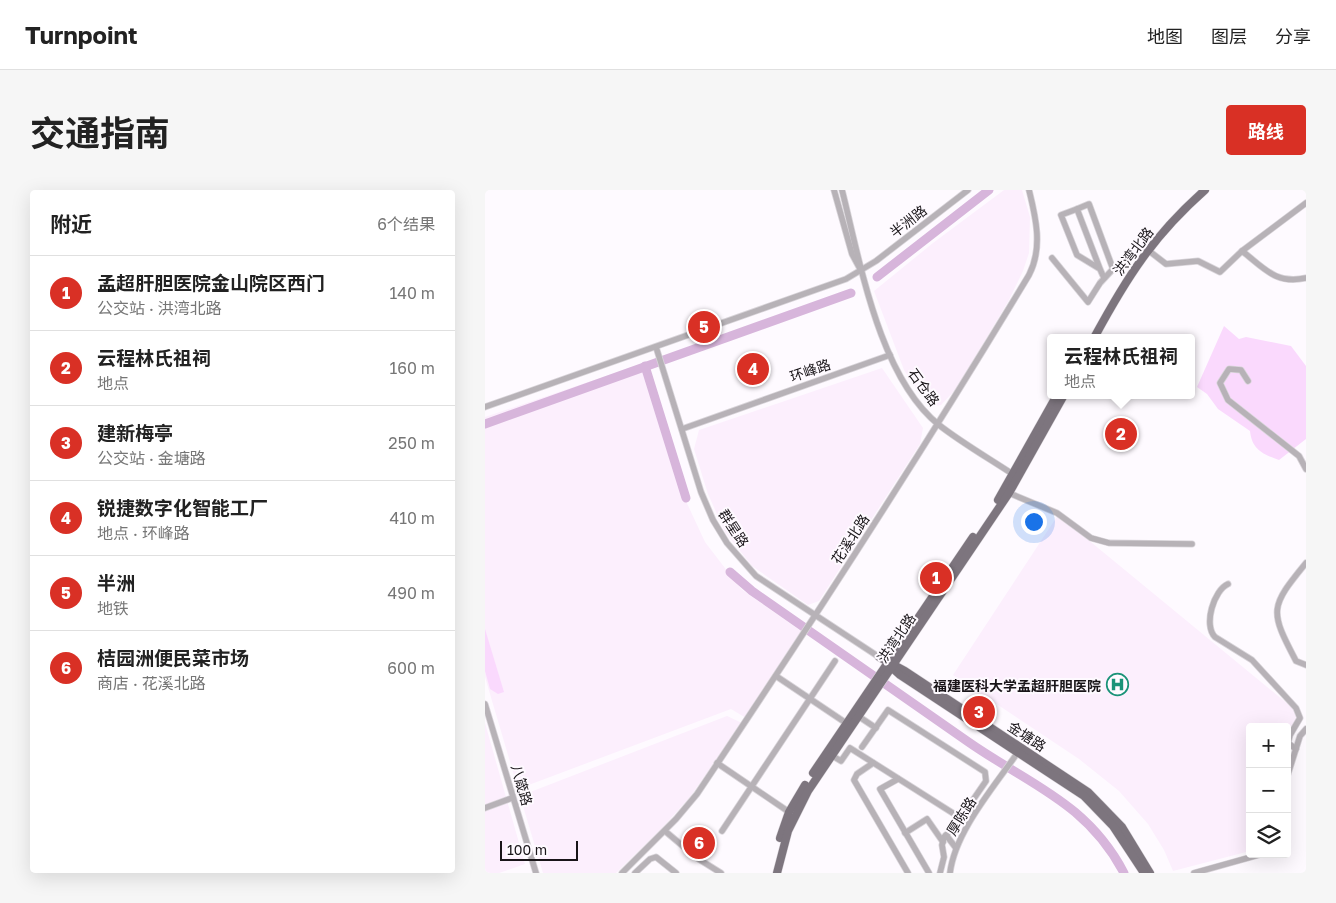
<!DOCTYPE html>
<html lang="zh">
<meta charset="utf-8">
<style>
:root{--surface:#fff;--page:#f6f6f6;--text:#222;--muted:#767676;--line:#e0e0e0;--accent:#d93025}
body{margin:0;font-family:"Golos Text","Noto Sans SC",sans-serif;background:var(--page);color:var(--text)}
.controls{position:absolute;right:15px;bottom:15px;display:grid;overflow:hidden;border-radius:5px;box-shadow:0 5px 20px #0002}
.controls button{width:45px;height:45px;display:grid;place-items:center;padding:0;border:0;border-bottom:1px solid var(--line);background:var(--surface);color:var(--text);font:25px sans-serif}
.scale{position:absolute;left:15px;bottom:12px;width:78px;box-sizing:border-box;padding-left:5px;border:2px solid #191519;border-top:0;font-size:14px;line-height:18px;white-space:nowrap;color:#191519;-webkit-text-stroke:4px #fefaff;paint-order:stroke}
.you{position:absolute;left:548px;top:331px;width:18px;height:18px;margin:-12px;border:4px solid #fff;border-radius:50%;background:#1a73e8;box-shadow:0 0 0 8px #1a73e833}
.badge{display:grid;place-items:center;width:32px;height:32px;border-radius:50%;background:var(--accent);color:#fff;font-size:16px;font-weight:700}
.pin{position:absolute;translate:-50% -50%;border:2px solid #fff;box-shadow:0 1px 5px #0006}
.popup{position:absolute;left:562px;top:144px;width:148px;height:65px;box-sizing:border-box;display:grid;place-content:center;border-radius:5px;background:var(--surface);filter:drop-shadow(0 1px 4px #0005);font-size:16px;white-space:nowrap;color:var(--muted)}
.popup b{font-size:19px;color:var(--text)}
.popup::after{content:'';position:absolute;left:50%;top:100%;margin-left:-10px;border:10px solid transparent;border-top-color:var(--surface)}
.list{margin:0;padding:0;list-style:none}
h2{display:flex;justify-content:space-between;align-items:center;height:65px;margin:0;padding:0 20px;font-size:21px}
h2 small{font-size:16px;font-weight:400;color:var(--muted)}
.list li{display:grid;grid-template-columns:32px 1fr auto;gap:15px;align-items:center;box-sizing:border-box;height:75px;padding:0 20px;border-top:1px solid var(--line)}
.list b{display:block;font-size:19px;white-space:nowrap}
.list p{margin:0;font-size:16px;white-space:nowrap;color:var(--muted)}
.list em{font-size:16px;font-style:normal;color:var(--muted)}
.icon{flex:none;width:28px;height:28px;fill:none;stroke:currentColor;stroke-width:2;stroke-linecap:round;stroke-linejoin:round}
.map{position:relative;flex:none;width:821px;height:683px;overflow:hidden;border-radius:5px}
header{display:flex;align-items:center;gap:30px;box-sizing:border-box;height:70px;padding:0 25px;background:var(--surface);border-bottom:1px solid var(--line)}
header strong{font-size:24px}
nav{display:flex;gap:28px;margin-inline-start:auto;font-size:18px}
.intro{display:flex;align-items:center;justify-content:space-between;box-sizing:border-box;height:120px;padding:0 30px}
h1{margin:0;font-size:35px}
.button{padding:12px 22px;border-radius:5px;background:var(--accent);color:#fff;font-size:18px;font-weight:700}
main{display:flex;gap:30px;padding:0 30px}
aside{flex:1;background:var(--surface);border-radius:5px;box-shadow:0 5px 20px #0002}
.map>svg:first-child{display:block}
.built{fill:#fceffd}
.green{fill:#fad9fd}
.lines{fill:none;stroke-linecap:round;stroke-linejoin:round}
.river{stroke:#d7b5db;stroke-width:9}
.minor-casing{stroke:#d9d5da;stroke-width:7}
.major-casing{stroke:#d9d5da;stroke-width:9}
.minor{stroke:#b7b2b7;stroke-width:5.5}
.major{stroke:#7d757e;stroke-width:8}
.labels{text-anchor:middle;dominant-baseline:central;stroke-width:4;stroke-linejoin:round;paint-order:stroke}
.street-label{font-size:14px;fill:#191519;stroke:#fefaff}
.poi-label{font-size:14px;font-weight:bold;fill:#191519;stroke:#fefaff;text-anchor:end}
</style>
<header>
<strong>Turnpoint</strong>
<nav><a>地图</a><a>图层</a><a>分享</a></nav>
</header>
<div class="intro"><h1>交通指南</h1><a class="button">路线</a></div>
<main>
<aside>
<h2>附近<small>6个结果</small></h2>
<ul class="list">
<li><span class="badge">1</span><div><b>孟超肝胆医院金山院区西门</b><p>公交站 · 洪湾北路</p></div><em>140 m</em></li>
<li><span class="badge">2</span><div><b>云程林氏祖祠</b><p>地点</p></div><em>160 m</em></li>
<li><span class="badge">3</span><div><b>建新梅亭</b><p>公交站 · 金塘路</p></div><em>250 m</em></li>
<li><span class="badge">4</span><div><b>锐捷数字化智能工厂</b><p>地点 · 环峰路</p></div><em>410 m</em></li>
<li><span class="badge">5</span><div><b>半洲</b><p>地铁</p></div><em>490 m</em></li>
<li><span class="badge">6</span><div><b>桔园洲便民菜市场</b><p>商店 · 花溪北路</p></div><em>600 m</em></li>
</ul>
</aside>
<div class="map">
<svg width="821" height="683" viewBox="0 0 821 683">
<rect width="100%" height="100%" fill="#fefaff"/>
<!-- built -->
<g class="built">
<path d="M519,0H537L545,27L544,63L538,81L524,110L472,198L456,215L444,217L419,180L389,101L448,53Z"/>
<path d="M153,175L159,178L200,309L220,352L256,399L316,441L261,528L246,519L33,599L0,487V227Z"/>
<path d="M397,178L438,238L435,254L334,411L323,415L267,376L240,342L223,304L209,259L214,240Z"/>
<path d="M573,325L809,519L812,529L804,540L802,549V537H765V661L688,681L679,660L663,634L634,601L594,569L468,485Z"/>
<path d="M242,526L257,533L205,607L177,638L131,683H58L35,606Z"/>
<path d="M0,533L40,674L14,683H0Z"/>
</g>
<!-- green -->
<g class="green">
<path d="M739,136L754,149L761,147L806,156L821,176V249L794,270C778,264 767,260 765,241L733,219L722,204L712,197Z"/>
<path d="M0,439L19,502L13,504L5,499L0,481Z"/>
</g>
<g class="lines">
<!-- river -->
<g class="river">
<path d="M392,87L504,0"/>
<path d="M160,176L201,308"/>
<path d="M0,234L366,103"/>
<path d="M245,382L267,401C339,451 410,501 482,551C543,594 602,612 639,683"/>
</g>
<defs>
<g id="minor">
<path d="M349,0L367,64L374,77"/>
<path d="M357,0C375,71 394,187 454,235C477,253 505,269 529,285"/>
<path d="M659,57L681,74L713,71L735,82L757,61L821,13"/>
<path d="M757,61C779,78 791,95 821,88"/>
<path d="M567,68L603,112L615,93L628,79L604,14L592,19"/>
<path d="M615,79L592,65L576,25L592,19L615,79L619,88"/>
<path d="M171,157L216,302L228,330L242,353L271,386L394,467"/>
<path d="M763,191L756,180L744,179L735,193L743,210L814,266L821,279"/>
<path d="M0,217L361,89L391,71L483,0"/>
<path d="M197,239L405,165"/>
<path d="M524,303L572,323L606,348L624,353L707,354"/>
<path d="M821,373C785,417 784,420 811,471L821,475"/>
<path d="M743,394C729,400 718,435 730,447L767,470L811,518L815,528L805,545L803,553L811,559"/>
<path d="M291,486L361,533"/>
<path d="M0,514L51,683"/>
<path d="M373,526L391,538"/>
<path d="M377,557L403,520L500,582L501,591L481,620"/>
<path d="M346,565L356,571L365,558L474,627L469,638L459,647L457,655L459,667L455,683"/>
<path d="M232,573L304,622"/>
<path d="M388,573L372,584L369,590L423,683"/>
<path d="M802,587L815,546L821,539"/>
<path d="M413,589L395,599L444,683"/>
<path d="M0,618L27,608"/>
<path d="M180,641L212,668L236,683"/>
<path d="M237,641L350,471"/>
<path d="M420,643L442,629L458,652"/>
<path d="M461,645L471,658"/>
<path d="M137,683L191,629L212,604C326,434 438,261 544,85C558,58 551,28 544,0"/>
<path d="M150,683L165,669L171,667L191,683"/>
<path d="M465,683C470,641 510,596 533,562"/>
<path d="M709,683L777,664"/>
</g>
<g id="major">
<path d="M609,148C642,87 668,46 720,0"/>
<path d="M513,310L572,205"/>
<path d="M394,467L420,481L603,602L637,637L665,683"/>
<path d="M405,476L415,485L599,606L628,636L659,683"/>
<path d="M328,583L488,347"/>
<path d="M295,648L304,622L320,595"/>
<path d="M292,683L303,641L323,601L524,303L579,205"/>
</g>
</defs>
<!-- minor casing -->
<use href="#minor" class="minor-casing"/>
<!-- major casing -->
<use href="#major" class="major-casing"/>
<!-- minor -->
<use href="#minor" class="minor"/>
<!-- major -->
<use href="#major" class="major"/>
</g>
<!-- icons -->
<defs>
<symbol id="hospital-ring" viewBox="-11 -11 22 22"><circle r="9.5" fill="#fefaff" stroke="#1a9378" stroke-width="1.5"/><path d="M-5-5h3v3.5h4V-5h3V5h-3V1.5h-4V5h-3Z" fill="#1a9378"/></symbol>
</defs>
<g fill-rule="evenodd">
<use href="#hospital-ring" x="620" y="482" width="25" height="25"/>
</g>
<g class="labels">
<!-- street labels -->
<g class="street-label">
<text transform="translate(423 31) rotate(-38)">半洲路</text>
<text transform="translate(648 61) rotate(-53)">洪湾北路</text>
<text transform="translate(325 180) rotate(-19)">环峰路</text>
<text transform="translate(439 197) rotate(54)">石仓路</text>
<text transform="translate(249 338) rotate(57)">群星路</text>
<text transform="translate(365 349) rotate(-57)">花溪北路</text>
<text transform="translate(411 448) rotate(-56)">洪湾北路</text>
<text transform="translate(542 546) rotate(33)">金塘路</text>
<text transform="translate(37 595) rotate(74)">八箴路</text>
<text transform="translate(476 626) rotate(-58)">厚陈路</text>
</g>
<!-- poi labels -->
<g class="poi-label">
<text x="616" y="495">福建医科大学孟超肝胆医院</text>
</g>
</g>
</svg>
<div class="controls">
<button>+</button>
<button>−</button>
<button><svg class="icon" aria-label="layers" viewBox="0 0 24 24"><path d="M12 4l9 5-9 5-9-5zM3 14l9 5 9-5"/></svg></button>
</div>
<div class="scale">100 m</div>
<div class="you"></div>
<div class="pin badge" style="left:451px;top:388px">1</div>
<div class="pin badge" style="left:636px;top:244px">2</div>
<div class="popup"><b>云程林氏祖祠</b>地点</div>
<div class="pin badge" style="left:494px;top:522px">3</div>
<div class="pin badge" style="left:268px;top:179px">4</div>
<div class="pin badge" style="left:219px;top:137px">5</div>
<div class="pin badge" style="left:214px;top:653px">6</div>
</div>
</main>
